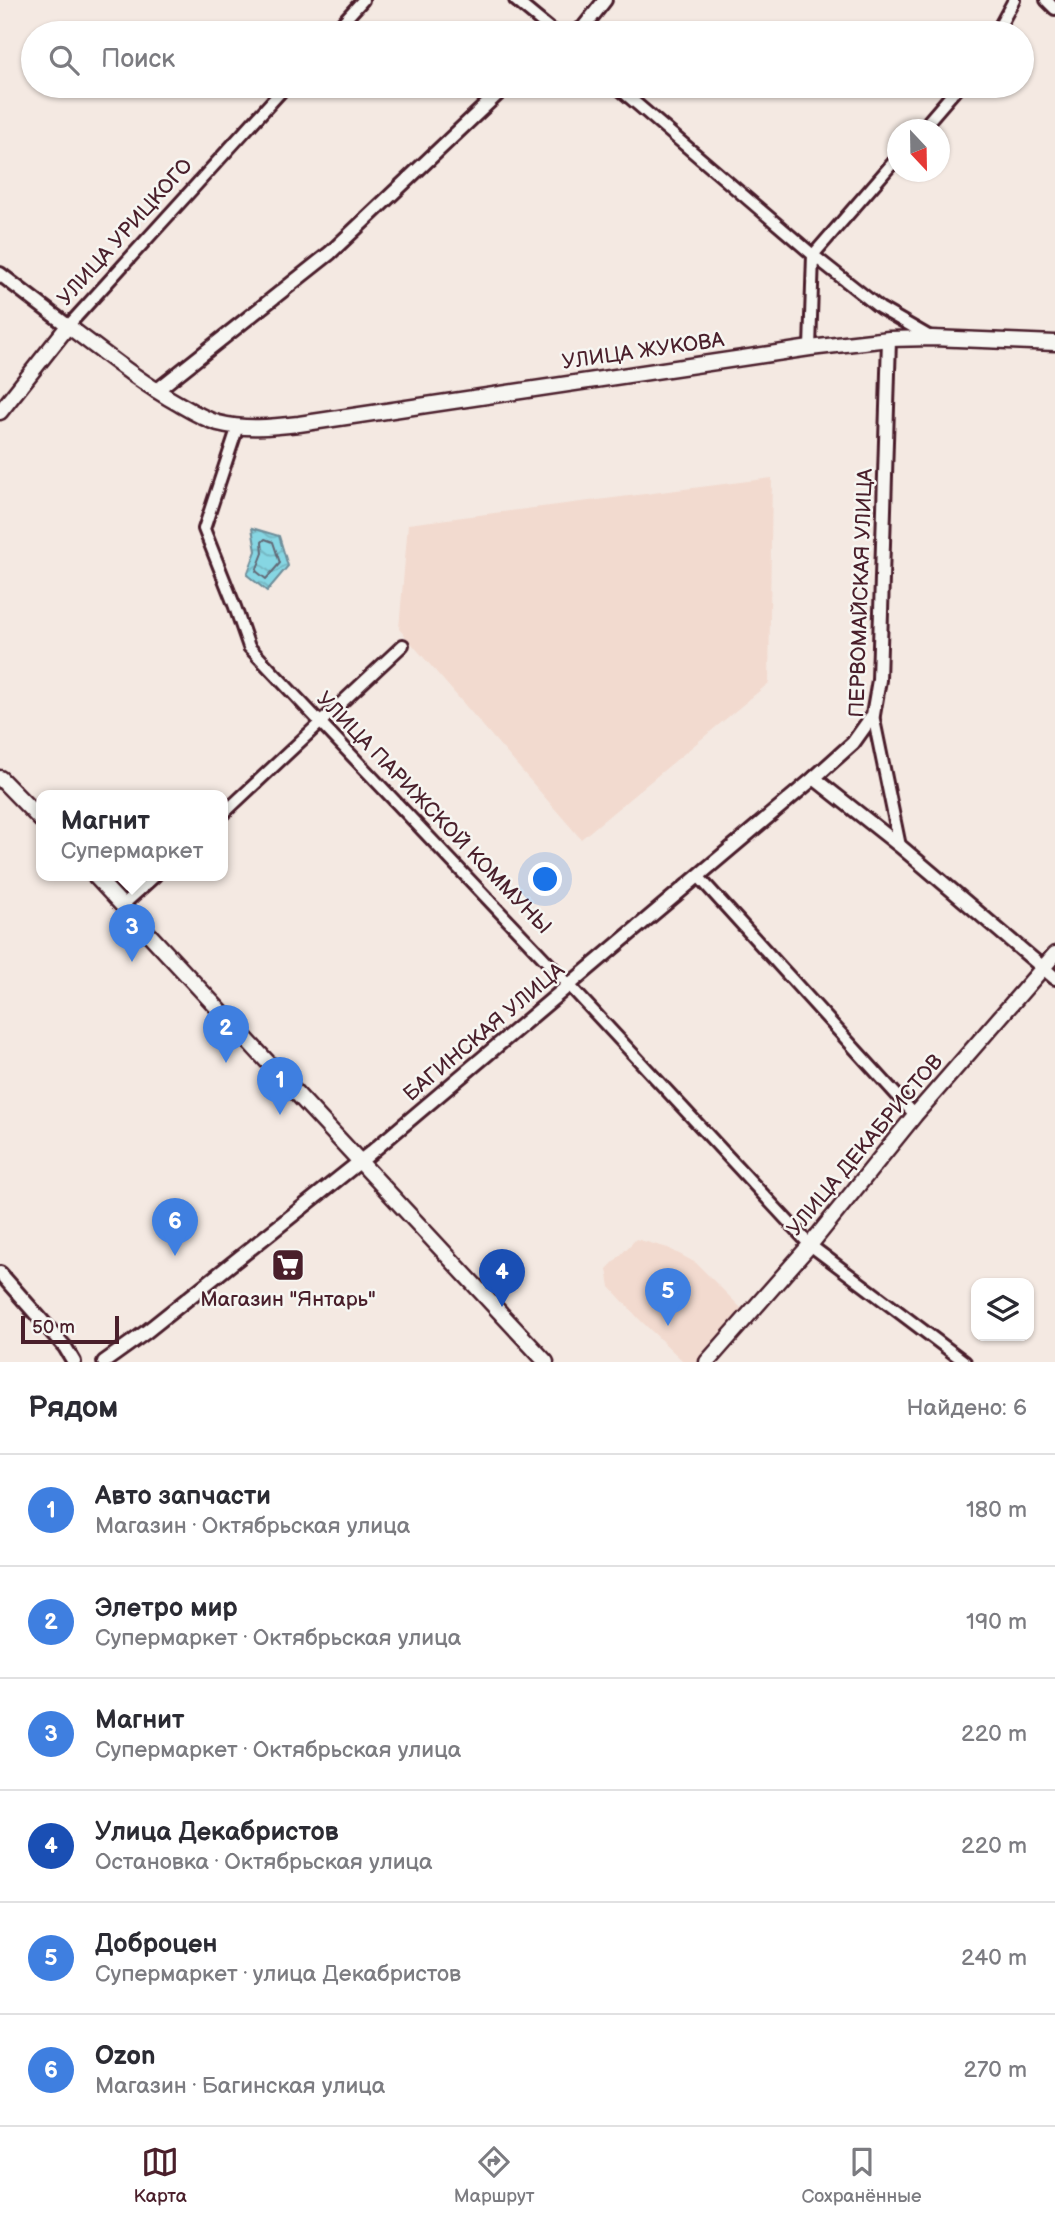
<!DOCTYPE html>
<html lang="ru">
<meta charset="utf-8">
<style>
:root{--surface:#fff;--page:#f7f7f7;--text:#2b2b33;--muted:#7c7c81;--line:#e1e1e2;--accent:#4a1f2b}
body{margin:0;font-family:"Balsamiq Sans",sans-serif;background:var(--page);color:var(--text)}
.controls{position:absolute;right:21px;bottom:21px;display:grid;overflow:hidden;border-radius:14px;box-shadow:0 2px 5px #0004}
.controls button{width:63px;height:63px;display:grid;place-items:center;padding:0;border:0;border-bottom:2px solid var(--line);background:var(--surface);color:var(--text);font:35px sans-serif}
.compass{position:absolute;left:887px;top:119px;width:63px;height:63px;border-radius:50%;background:var(--surface);box-shadow:0 2px 5px #0004;rotate:158deg}
.scale{position:absolute;left:21px;bottom:18px;width:98px;box-sizing:border-box;padding-left:7px;border:4px solid #4a1f2b;border-top:0;font-size:19px;line-height:24px;white-space:nowrap;color:#4a1f2b;-webkit-text-stroke:5px #f6f6f2;paint-order:stroke}
.you{position:absolute;left:546px;top:880px;width:24px;height:24px;margin:-18px;border:5px solid #fff;border-radius:50%;background:#1a73e8;box-shadow:0 0 0 10px #1a73e833}
.badge{display:grid;place-items:center;width:46px;height:46px;border-radius:50%;background:var(--accent);color:#fff;font-size:23px;font-weight:700}
.pin{position:absolute;translate:-50% -58px;filter:drop-shadow(0 2px 4px #0008)}
.pin::after{content:'';position:absolute;top:37px;width:24px;height:21px;background:inherit;clip-path:polygon(0 0,100% 0,50% 100%)}
.popup{position:absolute;left:36px;top:790px;width:192px;height:91px;box-sizing:border-box;display:grid;place-content:center;border-radius:14px;background:var(--surface);filter:drop-shadow(0 2px 5px #0005);font-size:23px;white-space:nowrap;color:var(--muted)}
.popup b{font-size:26px;color:var(--text)}
.popup::after{content:'';position:absolute;left:50%;top:100%;margin-left:-14px;border:14px solid transparent;border-top-color:var(--surface)}
.list{margin:0;padding:0;list-style:none}
h2{display:flex;justify-content:space-between;align-items:center;height:91px;margin:0;padding:0 28px;font-size:30px}
h2 small{font-size:23px;font-weight:400;color:var(--muted)}
.list li{display:grid;grid-template-columns:46px 1fr auto;gap:21px;align-items:center;box-sizing:border-box;height:112px;padding:0 28px;border-top:2px solid var(--line)}
.list b{display:block;font-size:26px;white-space:nowrap}
.list p{margin:0;font-size:23px;white-space:nowrap;color:var(--muted)}
.list em{font-size:23px;font-style:normal;color:var(--muted)}
.icon{flex:none;width:38px;height:38px;fill:none;stroke:currentColor;stroke-width:2;stroke-linecap:round;stroke-linejoin:round}
.map{position:relative;flex:none;width:1055px;height:1362px;overflow:hidden}
.search{position:absolute;background:var(--surface);box-shadow:0 2px 5px #0004;left:21px;right:21px;top:21px;height:77px;display:flex;align-items:center;gap:18px;box-sizing:border-box;padding:0 24px;border-radius:38px;color:var(--muted);font-size:26px}
.sheet{height:763px;background:var(--surface)}
nav{display:flex;justify-content:space-around;align-items:center;box-sizing:border-box;height:98px;border-top:2px solid var(--line);background:var(--surface);font-size:19px;color:var(--muted)}
nav a{display:grid;justify-items:center;gap:4px}
nav .on{color:var(--accent)}
.map>svg:first-child{display:block}
.built{fill:#f2dacf}
.water{fill:url(#water-waves);stroke:#6e8d99;stroke-width:2}
.lines{fill:none;stroke-linecap:round;stroke-linejoin:round}
.shore{stroke:#626875;stroke-width:2}
.minor-casing{stroke:#4a1f2b;stroke-width:16}
.tertiary-casing{stroke:#4a1f2b;stroke-width:18}
.secondary-casing{stroke:#4a1f2b;stroke-width:19}
.minor{stroke:#f6f6f2;stroke-width:10}
.tertiary{stroke:#f6f6f2;stroke-width:12}
.secondary{stroke:#f6f6f2;stroke-width:14}
.labels{text-anchor:middle;dominant-baseline:central;stroke-width:5;stroke-linejoin:round;paint-order:stroke}
.street-label{font-size:21px;fill:#4a1f2b;stroke:#f6f6f2}
.poi-label{font-size:21px;fill:#4a1f2b;stroke:#f6f6f2}
</style>
<div class="map">
<svg width="1055" height="1362" viewBox="0 0 1055 1362">
<defs>
<pattern id="water-waves" width="16" height="10" patternUnits="userSpaceOnUse" patternTransform="scale(1.75)"><rect width="16" height="10" fill="#86d6e3"/><path d="M0 5q4-4 8 0t8 0" fill="none" stroke="#75b7c3"/></pattern>
</defs>
<rect width="100%" height="100%" fill="#f4e9e2"/>
<filter id="ink" filterUnits="userSpaceOnUse"><feTurbulence type="fractalNoise" baseFrequency=".0143" numOctaves="2"/><feDisplacementMap in="SourceGraphic" scale="14" xChannelSelector="R" yChannelSelector="G"/><feConvolveMatrix kernelMatrix="1 2 1 2 8 2 1 2 1" color-interpolation-filters="sRGB"/></filter>
<g filter="url(#ink)">
<!-- built -->
<g class="built">
<path d="M772,478L769,683L581,839L399,629L408,524Z"/>
<path d="M636,1239L668,1248L696,1263L744,1311L700,1362H684L639,1319L610,1287L607,1269Z"/>
</g>
<!-- water -->
<path class="water" d="M252,528L279,536L288,566L267,591L247,575L256,551Z"/>
<g class="lines">
<!-- shore -->
<path class="shore" d="M265,539L273,542L280,563L266,579L256,571L263,553L262,542Z"/>
<defs>
<g id="minor">
<path d="M515,0L555,33"/>
<path d="M1046,0L1055,9"/>
<path d="M333,33L363,0"/>
<path d="M996,33L1014,0"/>
<path d="M616,86L813,255L880,308L932,338"/>
<path d="M921,130L959,86"/>
<path d="M68,326L286,86"/>
<path d="M810,348L813,255L898,157"/>
<path d="M238,426L204,529L235,607L249,647L570,986L810,1245L965,1362"/>
<path d="M873,715L900,846"/>
<path d="M223,814L403,645"/>
<path d="M698,876L915,1115"/>
<path d="M123,905L155,876"/>
</g>
<g id="tertiary">
<path d="M573,33L583,28L605,0"/>
<path d="M0,274L68,326"/>
<path d="M156,391L330,253L506,86"/>
<path d="M814,778L900,846L1055,978"/>
<path d="M0,1273L65,1347L74,1362"/>
<path d="M104,1362L146,1332L368,1155L814,778L853,743L873,715L879,680L889,339"/>
</g>
<g id="secondary">
<path d="M0,412L68,326C104,353 140,382 179,404C191,411 204,419 218,423C245,430 272,427 299,424L810,348L889,339L932,338L1055,343"/>
<path d="M0,778L41,820"/>
<path d="M95,876L546,1362"/>
<path d="M707,1362L810,1245L915,1115L1055,954"/>
</g>
</defs>
<!-- minor casing -->
<use href="#minor" class="minor-casing"/>
<!-- tertiary casing -->
<use href="#tertiary" class="tertiary-casing"/>
<!-- secondary casing -->
<use href="#secondary" class="secondary-casing"/>
<!-- minor -->
<use href="#minor" class="minor"/>
<!-- tertiary -->
<use href="#tertiary" class="tertiary"/>
<!-- secondary -->
<use href="#secondary" class="secondary"/>
</g>
</g>
<!-- icons -->
<defs>
<symbol id="supermarket-square" viewBox="-11 -11 22 22"><rect x="-9" y="-9" width="18" height="18" rx="4" fill="#4a1f2b" stroke="#f6f6f2"/><path d="M-6-5.5h2.5l.6 2H6L4.5 2H-2.5L-4.4-4H-6ZM-1.5 3.2a1.3 1.3 0 1 0 .1 0ZM3 3.2a1.3 1.3 0 1 0 .1 0Z" fill="#fff"/></symbol>
</defs>
<g fill-rule="evenodd">
<use href="#supermarket-square" x="269" y="1246" width="38" height="38"/>
</g>
<g class="labels">
<!-- street labels -->
<g class="street-label">
<text transform="translate(125 232) rotate(-48)">УЛИЦА УРИЦКОГО</text>
<text transform="translate(643 351) rotate(-8)">УЛИЦА ЖУКОВА</text>
<text transform="translate(861 593) rotate(-88)">ПЕРВОМАЙСКАЯ УЛИЦА</text>
<text transform="translate(434 813) rotate(46)">УЛИЦА ПАРИЖСКОЙ КОММУНЫ</text>
<text transform="translate(484 1032) rotate(-40)">БАГИНСКАЯ УЛИЦА</text>
<text transform="translate(865 1145) rotate(-50)">УЛИЦА ДЕКАБРИСТОВ</text>
</g>
<!-- poi labels -->
<g class="poi-label">
<text x="288" y="1299">Магазин "Янтарь"</text>
</g>
</g>
</svg>
<div class="controls">
<button><svg class="icon" aria-label="layers" viewBox="0 0 24 24"><path d="M12 4l9 5-9 5-9-5zM3 14l9 5 9-5"/></svg></button>
</div>
<svg class="compass" viewBox="-18 -18 36 36"><path d="M0-13l5 13h-10z" fill="#e53935"/><path d="M0 13l5-13h-10z" fill="#7c7c81"/></svg>
<div class="scale">50 m</div>
<div class="you"></div>
<div class="pin badge" style="left:280px;top:1115px;background:#3f7fe0">1</div>
<div class="pin badge" style="left:226px;top:1063px;background:#3f7fe0">2</div>
<div class="pin badge" style="left:132px;top:962px;background:#3f7fe0">3</div>
<div class="popup"><b>Магнит</b>Супермаркет</div>
<div class="pin badge" style="left:502px;top:1307px;background:#1a4fb4">4</div>
<div class="pin badge" style="left:668px;top:1326px;background:#3f7fe0">5</div>
<div class="pin badge" style="left:175px;top:1256px;background:#3f7fe0">6</div>
<div class="search"><svg class="icon" aria-label="search" viewBox="0 0 24 24"><circle cx="10" cy="10" r="6"/><path d="M15 15l6 6"/></svg>Поиск</div>
</div>
<section class="sheet">
<h2>Рядом<small>Найдено: 6</small></h2>
<ul class="list">
<li><span class="badge" style="background:#3f7fe0">1</span><div><b>Авто запчасти</b><p>Магазин · Октябрьская улица</p></div><em>180 m</em></li>
<li><span class="badge" style="background:#3f7fe0">2</span><div><b>Элетро мир</b><p>Супермаркет · Октябрьская улица</p></div><em>190 m</em></li>
<li><span class="badge" style="background:#3f7fe0">3</span><div><b>Магнит</b><p>Супермаркет · Октябрьская улица</p></div><em>220 m</em></li>
<li><span class="badge" style="background:#1a4fb4">4</span><div><b>Улица Декабристов</b><p>Остановка · Октябрьская улица</p></div><em>220 m</em></li>
<li><span class="badge" style="background:#3f7fe0">5</span><div><b>Доброцен</b><p>Супермаркет · улица Декабристов</p></div><em>240 m</em></li>
<li><span class="badge" style="background:#3f7fe0">6</span><div><b>Ozon</b><p>Магазин · Багинская улица</p></div><em>270 m</em></li>
</ul>
</section>
<nav>
<a class="on"><svg class="icon" aria-label="map" viewBox="0 0 24 24"><path d="M3 6l6-2 6 2 6-2v14l-6 2-6-2-6 2zM9 4v14M15 6v14"/></svg>Карта</a>
<a><svg class="icon" aria-label="directions" viewBox="0 0 24 24"><path d="M12 3l9 9-9 9-9-9zM9 14v-3h6M13 9l2 2-2 2"/></svg>Маршрут</a>
<a><svg class="icon" aria-label="saved" viewBox="0 0 24 24"><path d="M7 4h10v16l-5-4-5 4z"/></svg>Сохранённые</a>
</nav>
